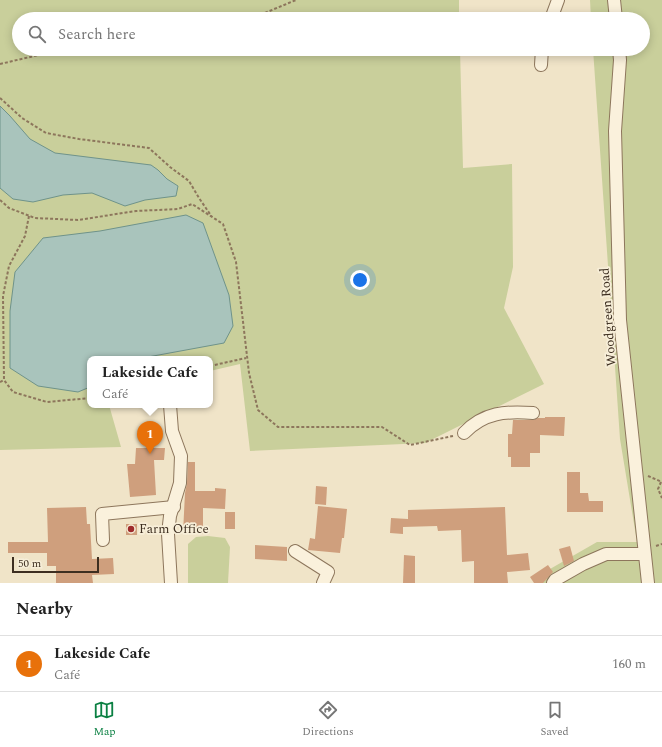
<!DOCTYPE html>
<meta charset="utf-8">
<style>
:root{--surface:#fff;--page:#f2f2f2;--text:#222;--muted:#767676;--line:#e0e0e0;--accent:#0b8043}
body{margin:0;font-family:Spectral,serif;background:var(--page);color:var(--text)}
.scale{position:absolute;left:12px;bottom:10px;width:87px;box-sizing:border-box;padding-left:4px;border:2px solid #3d2e20;border-top:0;font-size:11px;line-height:14px;white-space:nowrap;color:#3d2e20;-webkit-text-stroke:3px #f7eed8;paint-order:stroke}
.you{position:absolute;left:360px;top:280px;width:14px;height:14px;margin:-10px;border:3px solid #fff;border-radius:50%;background:#1a73e8;box-shadow:0 0 0 6px #1a73e833}
.badge{display:grid;place-items:center;width:26px;height:26px;border-radius:50%;background:var(--accent);color:#fff;font-size:13px;font-weight:700}
.pin{position:absolute;translate:-50% -33px;filter:drop-shadow(0 1px 2px #0008)}
.pin::after{content:'';position:absolute;top:21px;width:14px;height:12px;background:inherit;clip-path:polygon(0 0,100% 0,50% 100%)}
.popup{position:absolute;left:87px;top:356px;width:126px;height:52px;box-sizing:border-box;display:grid;place-content:center;border-radius:8px;background:var(--surface);filter:drop-shadow(0 1px 3px #0005);font-size:13px;white-space:nowrap;color:var(--muted)}
.popup b{font-size:15px;color:var(--text)}
.popup::after{content:'';position:absolute;left:50%;top:100%;margin-left:-8px;border:8px solid transparent;border-top-color:var(--surface)}
.list{margin:0;padding:0;list-style:none}
h2{display:flex;justify-content:space-between;align-items:center;height:52px;margin:0;padding:0 16px;font-size:17px}
h2 small{font-size:13px;font-weight:400;color:var(--muted)}
.list li{display:grid;grid-template-columns:26px 1fr auto;gap:12px;align-items:center;box-sizing:border-box;height:56px;padding:0 16px;border-top:1px solid var(--line)}
.list b{display:block;font-size:15px;white-space:nowrap}
.list p{margin:0;font-size:13px;white-space:nowrap;color:var(--muted)}
.list em{font-size:13px;font-style:normal;color:var(--muted)}
.icon{flex:none;width:22px;height:22px;fill:none;stroke:currentColor;stroke-width:2;stroke-linecap:round;stroke-linejoin:round}
.map{position:relative;flex:none;width:662px;height:583px;overflow:hidden}
.search{position:absolute;background:var(--surface);box-shadow:0 2px 10px #0003;left:12px;right:12px;top:12px;height:44px;display:flex;align-items:center;gap:10px;box-sizing:border-box;padding:0 14px;border-radius:22px;color:var(--muted);font-size:15px}
.sheet{height:108px;background:var(--surface)}
nav{display:flex;justify-content:space-around;align-items:center;box-sizing:border-box;height:56px;border-top:1px solid var(--line);background:var(--surface);font-size:11px;color:var(--muted)}
nav a{display:grid;justify-items:center;gap:2px}
nav .on{color:var(--accent)}
.map>svg:first-child{display:block}
.green{fill:#c9cf9b}
.water{fill:#a9c4bc;stroke:#6f938a}
.building{fill:#cf9f7d}
.lines{fill:none;stroke-linecap:round;stroke-linejoin:round}
.minor-casing{stroke:#8d765c;stroke-width:14}
.path{stroke:#8d765c;stroke-width:2;stroke-dasharray:3 2;stroke-linecap:butt}
.minor{stroke:#faf1dc;stroke-width:12}
.poi-dot{fill:#9e2a2b;stroke:#f7eed8;stroke-width:1.5}
.labels{text-anchor:middle;dominant-baseline:central;stroke-width:3.5;stroke-linejoin:round;paint-order:stroke}
.street-label{font-size:13px;fill:#3d2e20;stroke:#f7eed8}
.poi-label{font-size:13px;fill:#3d2e20;stroke:#f7eed8;text-anchor:start}
</style>
<div class="map">
<svg width="662" height="583" viewBox="0 0 662 583">
<rect width="100%" height="100%" fill="#f0e4c8"/>
<!-- green -->
<g class="green">
<path d="M0,0H459V19H19V49H460L463,168L512,164L513,267L504,308L544,384L425,443L250,451L240,364L210,371V359H90V405H109L121,447L0,450Z"/>
<path d="M590,0H662V583H540L550,569L597,542H637L620,439L593,49H643V19H591Z"/>
<path d="M208,536L225,538L230,547L228,583H188V544L196,537Z"/>
</g>
<!-- water -->
<g class="water">
<path d="M0,106L10,116L30,139L55,153L151,165L158,170L167,179L178,186L176,196L145,200L125,206L92,193L63,195L33,202L13,199L0,188Z"/>
<path d="M186,215L203,223L229,295L233,326L224,343L137,359H90V387L78,392L38,386L10,368V311L15,272L43,238L100,231Z"/>
</g>
<!-- building -->
<g class="building">
<path d="M545,417H565L564,436L540,435V453H530V467H511V457H508V434H512L513,420H533L538,418H545Z"/>
<path d="M136,448H165L164,460H154L156,495L130,497L127,464H135Z"/>
<path d="M188,462H195V491H215V488L226,489L225,509L203,508V534L183,533L185,493L187,483Z"/>
<path d="M567,472H580V493H588L589,501H603V512H567Z"/>
<path d="M316,486L327,487L326,505L315,504Z"/>
<path d="M318,506L347,509L344,538H342L340,553L308,550L310,538L315,539Z"/>
<path d="M86,507L87,524H90L92,559L113,558L114,574L92,575L93,583H56V566H47V553H8V542H48L47,508Z"/>
<path d="M505,507L507,555L528,553L530,570L507,572L508,583H474V561L462,562L461,530L438,531L437,526L403,527V534L390,533L391,518L408,519V510Z"/>
<rect x="225" y="512" width="10" height="17"/>
<rect x="126" y="524" width="11" height="11"/>
<path d="M255,545L287,547V561L255,559Z"/>
<path d="M570,546L574,561L564,566L559,549Z"/>
<path d="M404,555L415,556V583H403Z"/>
<path d="M548,565L553,572L543,583H534L530,577Z"/>
</g>
<g class="lines">
<defs>
<g id="minor">
<path d="M614,0L616,19"/>
<path d="M551,19L558,0"/>
<path d="M619,49L620,60L615,131L620,320L648,583"/>
<path d="M541,65L542,49"/>
<path d="M170,405L172,431L181,456L180,483L170,516L168,534L171,583"/>
<path d="M464,433C484,412 506,411 533,413"/>
<path d="M103,540L102,514L174,507"/>
<path d="M295,551L328,572L323,583"/>
<path d="M553,583L555,580L583,564L606,554H644"/>
</g>
</defs>
<!-- minor casing -->
<use href="#minor" class="minor-casing"/>
<!-- path -->
<g class="path">
<path d="M246,19L255,17L296,0"/>
<path d="M0,64L64,49"/>
<path d="M0,98L22,118L46,133L79,139L149,148L170,167L189,181L199,198L212,217"/>
<path d="M0,200L9,208L35,218L78,220L136,211L178,209L192,204L223,224L236,262L249,373L258,410L278,427H382L410,445L453,436"/>
<path d="M29,216L25,236L9,266L3,296L4,380L13,392L47,402L90,398"/>
<path d="M210,366L246,358"/>
<path d="M0,382L4,380"/>
<path d="M648,476L662,482"/>
<path d="M661,482L658,489L662,498"/>
<path d="M656,546L662,544"/>
</g>
<!-- minor -->
<use href="#minor" class="minor"/>
</g>
<!-- markers -->
<circle class="poi-dot" cx="131" cy="529" r="4"/>
<g class="labels">
<!-- street labels -->
<g class="street-label">
<text transform="translate(608 317) rotate(-94)">Woodgreen Road</text>
</g>
<!-- poi labels -->
<g class="poi-label">
<text x="139" y="529">Farm Office</text>
</g>
</g>
</svg>
<div class="scale">50 m</div>
<div class="you"></div>
<div class="pin badge" style="left:150px;top:454px;background:#e8710a">1</div>
<div class="popup"><b>Lakeside Cafe</b>Café</div>
<div class="search"><svg class="icon" aria-label="search" viewBox="0 0 24 24"><circle cx="10" cy="10" r="6"/><path d="M15 15l6 6"/></svg>Search here</div>
</div>
<section class="sheet">
<h2>Nearby<small></small></h2>
<ul class="list">
<li><span class="badge" style="background:#e8710a">1</span><div><b>Lakeside Cafe</b><p>Café</p></div><em>160 m</em></li>
</ul>
</section>
<nav>
<a class="on"><svg class="icon" aria-label="map" viewBox="0 0 24 24"><path d="M3 6l6-2 6 2 6-2v14l-6 2-6-2-6 2zM9 4v14M15 6v14"/></svg>Map</a>
<a><svg class="icon" aria-label="directions" viewBox="0 0 24 24"><path d="M12 3l9 9-9 9-9-9zM9 14v-3h6M13 9l2 2-2 2"/></svg>Directions</a>
<a><svg class="icon" aria-label="saved" viewBox="0 0 24 24"><path d="M7 4h10v16l-5-4-5 4z"/></svg>Saved</a>
</nav>
